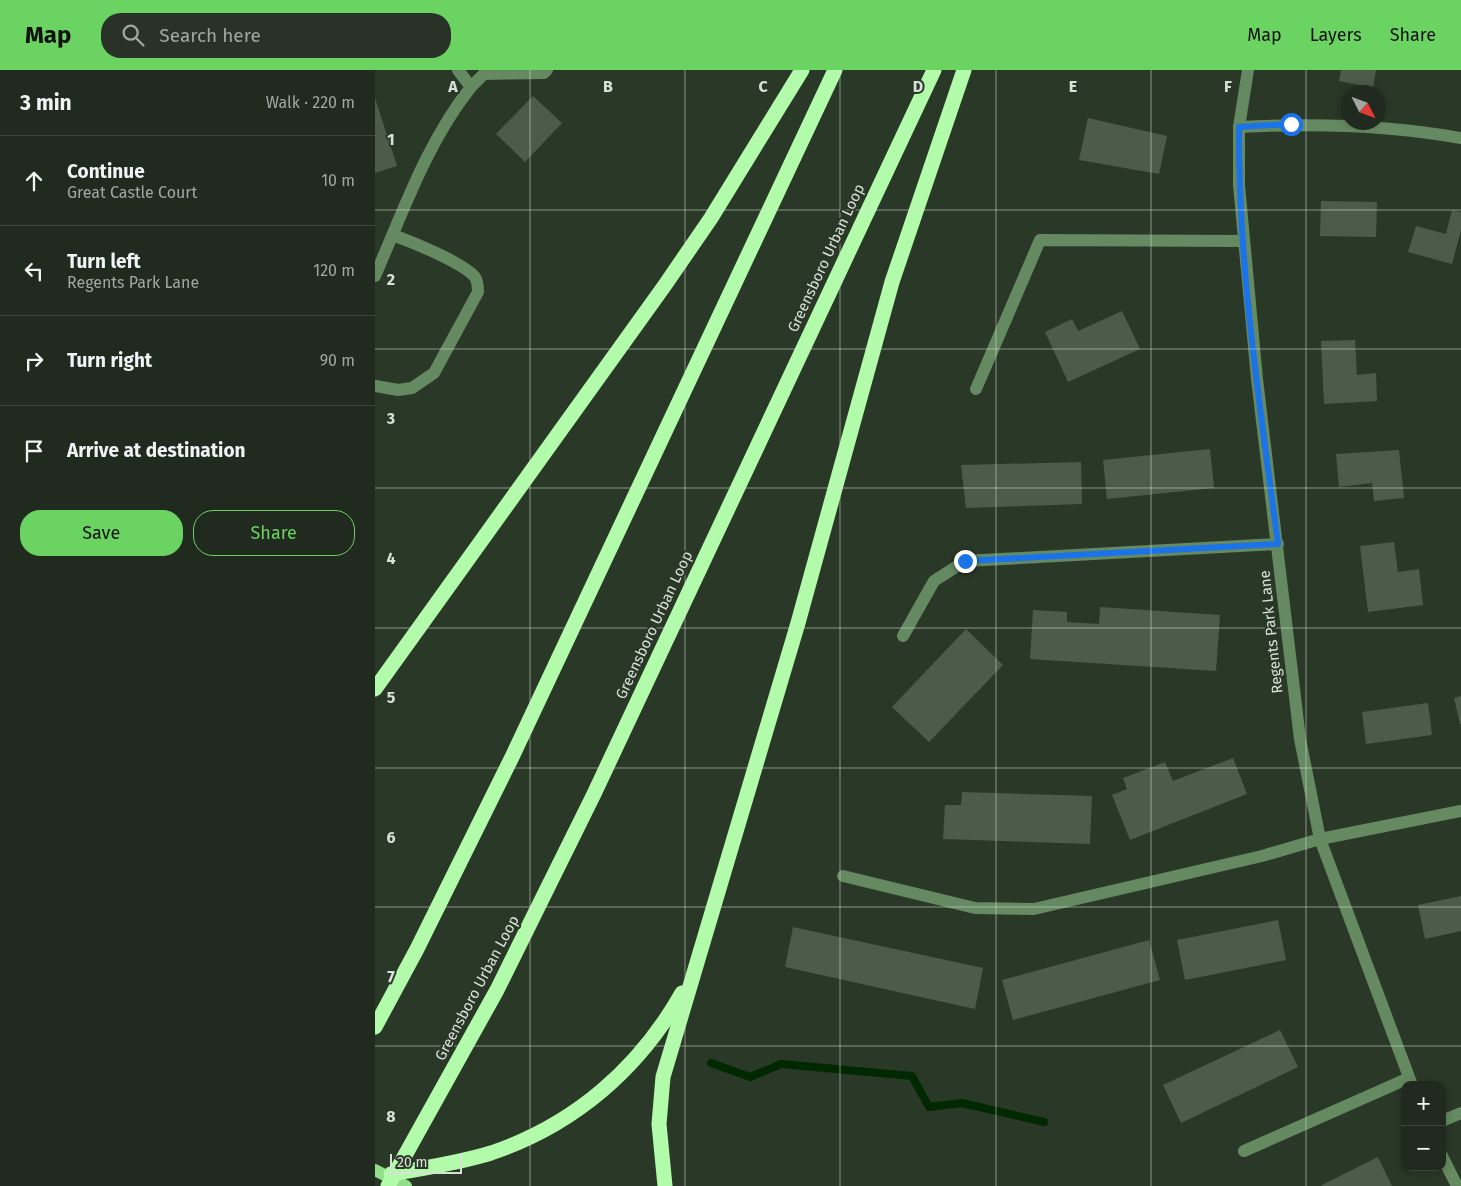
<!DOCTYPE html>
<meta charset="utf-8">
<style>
:root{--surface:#202a1e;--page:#283227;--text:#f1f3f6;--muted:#a2a7a4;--line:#3d463c;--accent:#6bd362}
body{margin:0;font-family:"Fira Sans",sans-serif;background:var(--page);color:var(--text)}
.controls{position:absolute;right:15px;bottom:15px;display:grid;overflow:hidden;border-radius:10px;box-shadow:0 2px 8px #0003}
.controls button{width:45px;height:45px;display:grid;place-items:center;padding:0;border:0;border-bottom:1px solid var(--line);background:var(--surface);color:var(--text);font:25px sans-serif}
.compass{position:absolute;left:966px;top:15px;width:45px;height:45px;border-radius:50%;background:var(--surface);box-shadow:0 2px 8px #0003;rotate:132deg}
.scale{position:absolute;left:15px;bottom:12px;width:72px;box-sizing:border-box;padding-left:5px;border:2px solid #d8e1d7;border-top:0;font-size:14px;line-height:18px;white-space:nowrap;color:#d8e1d7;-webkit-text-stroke:4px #2a3828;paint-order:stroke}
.stop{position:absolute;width:15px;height:15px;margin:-11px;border:4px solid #1a73e8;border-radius:50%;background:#fff}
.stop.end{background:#1a73e8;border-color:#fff;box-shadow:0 1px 5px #0008}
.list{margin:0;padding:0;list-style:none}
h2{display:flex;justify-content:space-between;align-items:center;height:65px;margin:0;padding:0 20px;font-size:21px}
h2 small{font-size:16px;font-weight:400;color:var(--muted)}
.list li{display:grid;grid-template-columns:32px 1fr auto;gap:15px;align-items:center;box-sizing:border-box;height:90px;padding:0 20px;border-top:1px solid var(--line)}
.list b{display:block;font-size:19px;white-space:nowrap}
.list p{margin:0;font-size:16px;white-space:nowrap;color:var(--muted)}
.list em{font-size:16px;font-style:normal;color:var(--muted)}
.actions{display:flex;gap:10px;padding:15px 20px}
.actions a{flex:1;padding:11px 0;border:1px solid var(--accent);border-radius:20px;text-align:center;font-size:18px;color:var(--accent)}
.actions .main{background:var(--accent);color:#111}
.icon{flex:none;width:28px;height:28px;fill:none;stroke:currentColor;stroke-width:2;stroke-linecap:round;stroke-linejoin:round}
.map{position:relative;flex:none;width:1086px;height:1116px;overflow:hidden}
header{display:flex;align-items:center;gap:30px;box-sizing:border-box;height:70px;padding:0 25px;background:var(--accent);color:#111}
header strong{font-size:24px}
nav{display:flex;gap:28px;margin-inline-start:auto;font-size:18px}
.search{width:350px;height:45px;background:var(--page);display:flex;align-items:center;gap:12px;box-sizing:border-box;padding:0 18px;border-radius:20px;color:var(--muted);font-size:19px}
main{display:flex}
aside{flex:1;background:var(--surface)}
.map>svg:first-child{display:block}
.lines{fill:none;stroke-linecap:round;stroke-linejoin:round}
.stream{stroke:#012900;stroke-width:8}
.building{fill:#4c5c4a}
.minor{stroke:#658961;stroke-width:12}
.major{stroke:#92de8a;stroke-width:12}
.highway{stroke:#b2fbaa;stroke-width:15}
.route{stroke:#1a73e8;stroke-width:6}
.grid{fill:none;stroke:#d8e1d7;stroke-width:1;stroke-opacity:0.55}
.labels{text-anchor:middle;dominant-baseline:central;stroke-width:4;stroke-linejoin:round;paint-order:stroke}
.street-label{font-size:15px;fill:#d8e1d7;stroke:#2a3828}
.grid-label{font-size:16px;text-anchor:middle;font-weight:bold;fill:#d8e1d7;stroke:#2a3828;stroke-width:4;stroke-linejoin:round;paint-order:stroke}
</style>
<header>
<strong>Map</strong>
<div class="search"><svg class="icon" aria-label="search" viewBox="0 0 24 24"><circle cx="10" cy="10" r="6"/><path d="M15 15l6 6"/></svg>Search here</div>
<nav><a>Map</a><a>Layers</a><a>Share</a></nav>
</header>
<main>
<aside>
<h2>3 min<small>Walk · 220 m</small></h2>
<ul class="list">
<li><svg class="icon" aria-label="ahead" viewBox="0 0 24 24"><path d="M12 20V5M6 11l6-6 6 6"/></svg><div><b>Continue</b><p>Great Castle Court</p></div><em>10 m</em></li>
<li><svg class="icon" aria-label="left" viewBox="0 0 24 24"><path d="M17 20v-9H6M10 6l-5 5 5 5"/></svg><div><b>Turn left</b><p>Regents Park Lane</p></div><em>120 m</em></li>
<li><svg class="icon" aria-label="right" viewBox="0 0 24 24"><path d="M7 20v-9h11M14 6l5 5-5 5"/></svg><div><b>Turn right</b></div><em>90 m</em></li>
<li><svg class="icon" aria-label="arrive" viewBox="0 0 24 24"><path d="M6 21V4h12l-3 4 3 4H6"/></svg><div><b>Arrive at destination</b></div></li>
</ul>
<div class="actions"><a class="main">Save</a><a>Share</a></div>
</aside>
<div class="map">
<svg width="1086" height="1116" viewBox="0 0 1086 1116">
<rect width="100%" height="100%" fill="#2a3828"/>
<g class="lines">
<!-- stream -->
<path class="stream" d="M336,993L375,1007L406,994L537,1006L554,1037L587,1033L669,1052"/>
</g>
<!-- building -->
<g class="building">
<path d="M966,0H1001L998,18L964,11Z"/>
<path d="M158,26L187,53L150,92L121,64Z"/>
<path d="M0,28L22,96L0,103Z"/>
<path d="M713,48L792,66L784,104L704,90Z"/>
<path d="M946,131L1002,132L1001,167L945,166Z"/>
<path d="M1077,140L1086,142V160L1077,194L1033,182L1041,156L1071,164Z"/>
<path d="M747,241L765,279L693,312L670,262L697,249L703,261Z"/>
<path d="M980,270L982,305L1001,303L1002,331L949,334L946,271Z"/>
<path d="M835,379L839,418L732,429L728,390Z"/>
<path d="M1024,380L1029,428L999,431L997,413L964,417L961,384Z"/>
<path d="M706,392L707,434L591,438L586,395Z"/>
<path d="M1019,472L1023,502L1044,499L1048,535L993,542L985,476Z"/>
<path d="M725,537L845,545L841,601L655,589L658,540L692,542V552L724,554Z"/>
<path d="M591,559L628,595L554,672L517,637Z"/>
<path d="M1086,626V654H1085L1079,628Z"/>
<path d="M1053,633L1057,665L991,674L987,642Z"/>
<path d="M858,688L872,724L755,770L737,725L752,719L748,708L790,692L798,711Z"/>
<path d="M587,722L717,726L715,774L568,769L570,735H586Z"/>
<path d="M1086,826V861L1050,869L1043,835Z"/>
<path d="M903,850L911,890L810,910L802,870Z"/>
<path d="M418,857L608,898L600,939L410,897Z"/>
<path d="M774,870L785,910L638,950L627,910Z"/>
<path d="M905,960L923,997L806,1053L788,1015Z"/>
<path d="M1003,1087L1017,1116H945Z"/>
</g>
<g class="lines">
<!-- minor -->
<g class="minor">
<path d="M873,0L864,57V115L882,309L925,669L945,769L1037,1015"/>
<path d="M96,17L109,4L169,3L172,0"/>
<path d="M864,57C938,53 1014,55 1086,68"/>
<path d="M0,206C28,142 52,72 96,17L83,0"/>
<path d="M0,316L23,320L37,318L59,303L103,222C103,217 103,212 100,207C87,192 37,172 18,165"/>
<path d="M601,319L665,170L869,171"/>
<path d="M528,566L559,511L590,491L903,474"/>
<path d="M468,806L600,838L659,839L887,786L945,769L1086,741"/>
<path d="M1067,1051L1086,1043"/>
<path d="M869,1081L1034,1008"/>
<path d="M1067,1086L1082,1116"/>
</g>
<!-- major -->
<path class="major" d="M0,1100L31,1116"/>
<!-- highway -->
<g class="highway">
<path d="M0,619L290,215L336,148L427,0"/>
<path d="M0,957L42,879L138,685L460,0"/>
<path d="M16,1104C49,1098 84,1093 116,1083C199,1055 264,999 307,923"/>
<path d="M13,1116L122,920L219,724L559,0"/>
<path d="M290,1116L284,1054L288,1007L423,553L517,212L589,0"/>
</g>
</g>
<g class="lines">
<!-- route -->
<path class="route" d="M590,491L903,474C885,336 863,197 864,57L916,54"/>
</g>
<!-- grid -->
<path class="grid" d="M155,0V1116M310,0V1116M465,0V1116M621,0V1116M776,0V1116M931,0V1116M0,140H1086M0,279H1086M0,418H1086M0,558H1086M0,698H1086M0,837H1086M0,976H1086"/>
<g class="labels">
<!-- street labels -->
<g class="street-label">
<text transform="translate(451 188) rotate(-65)">Greensboro Urban Loop</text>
<text transform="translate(279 555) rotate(-65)">Greensboro Urban Loop</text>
<text transform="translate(896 562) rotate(-96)">Regents Park Lane</text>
<text transform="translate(102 918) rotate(-62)">Greensboro Urban Loop</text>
</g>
</g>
<g class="grid-label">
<text x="78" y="22">A</text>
<text x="233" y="22">B</text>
<text x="388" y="22">C</text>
<text x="543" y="22">D</text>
<text x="698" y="22">E</text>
<text x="853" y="22">F</text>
<text x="16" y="75">1</text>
<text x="16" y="215">2</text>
<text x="16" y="354">3</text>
<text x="16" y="494">4</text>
<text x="16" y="633">5</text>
<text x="16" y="773">6</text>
<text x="16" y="912">7</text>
<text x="16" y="1052">8</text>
</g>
</svg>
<div class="controls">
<button>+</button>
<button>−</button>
</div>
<svg class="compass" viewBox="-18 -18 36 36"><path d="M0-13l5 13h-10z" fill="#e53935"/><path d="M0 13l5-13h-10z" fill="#a2a7a4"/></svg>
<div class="scale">20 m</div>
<div class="stop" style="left:916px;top:54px"></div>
<div class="stop end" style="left:590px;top:491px"></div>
</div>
</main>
